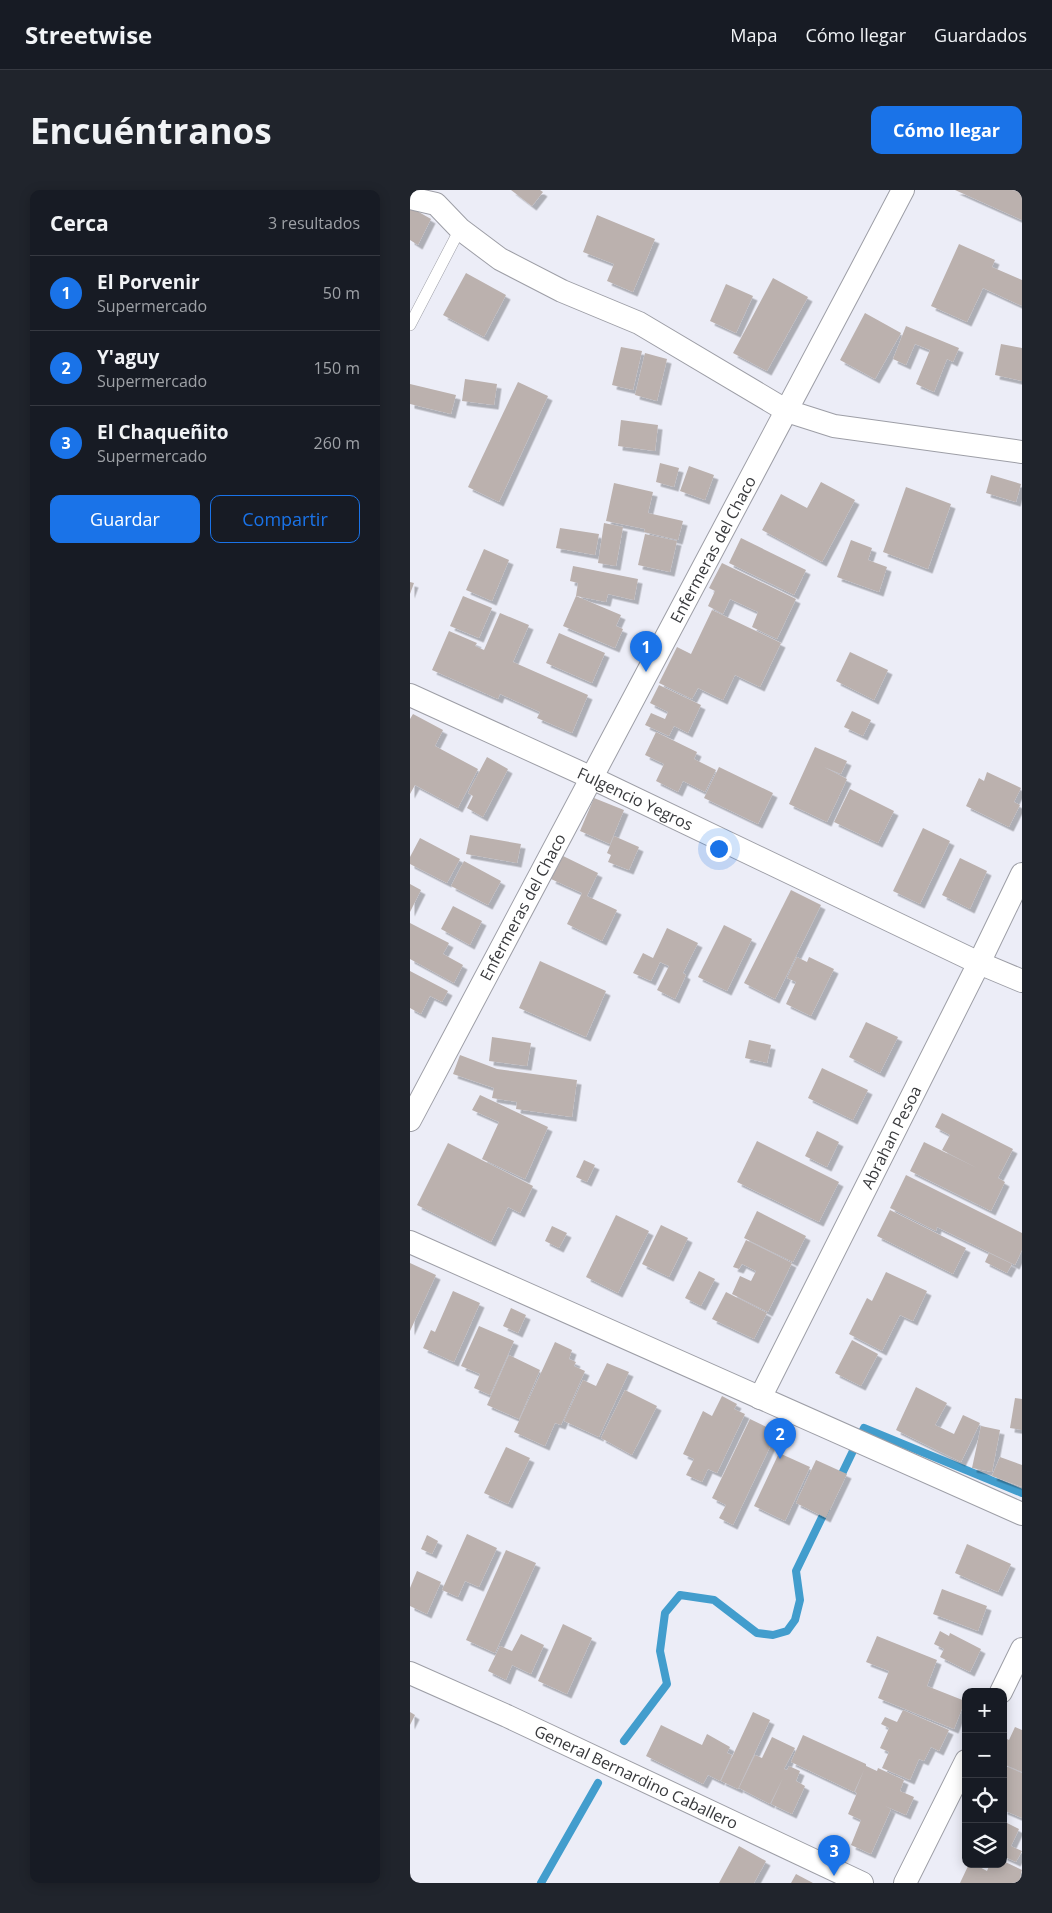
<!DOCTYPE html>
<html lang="es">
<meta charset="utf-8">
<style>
:root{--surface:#171b24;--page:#20242c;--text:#f1f3f6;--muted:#9ea1a6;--line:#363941;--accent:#1a73e8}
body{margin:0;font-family:"Open Sans",sans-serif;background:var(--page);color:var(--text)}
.controls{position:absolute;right:15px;bottom:15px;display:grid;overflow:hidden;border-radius:10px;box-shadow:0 2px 12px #0003}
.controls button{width:45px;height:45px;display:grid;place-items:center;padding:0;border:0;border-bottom:1px solid var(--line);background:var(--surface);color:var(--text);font:25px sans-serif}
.you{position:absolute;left:308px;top:658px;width:18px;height:18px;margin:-12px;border:4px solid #fff;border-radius:50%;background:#1a73e8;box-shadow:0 0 0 8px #1a73e833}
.badge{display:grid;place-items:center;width:32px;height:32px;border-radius:50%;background:var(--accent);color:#fff;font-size:16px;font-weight:700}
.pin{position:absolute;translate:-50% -41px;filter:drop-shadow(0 1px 2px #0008)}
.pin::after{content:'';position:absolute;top:26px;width:18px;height:15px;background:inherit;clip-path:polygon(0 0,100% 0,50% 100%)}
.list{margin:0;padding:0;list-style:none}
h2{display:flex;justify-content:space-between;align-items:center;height:65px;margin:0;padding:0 20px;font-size:21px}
h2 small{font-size:16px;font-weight:400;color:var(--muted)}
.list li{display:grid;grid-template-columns:32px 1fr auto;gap:15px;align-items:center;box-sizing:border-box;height:75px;padding:0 20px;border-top:1px solid var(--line)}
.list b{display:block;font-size:19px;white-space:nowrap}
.list p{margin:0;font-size:16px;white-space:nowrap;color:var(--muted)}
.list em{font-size:16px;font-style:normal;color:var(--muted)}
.actions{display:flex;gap:10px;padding:15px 20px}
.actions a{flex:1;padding:11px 0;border:1px solid var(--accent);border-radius:10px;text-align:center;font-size:18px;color:var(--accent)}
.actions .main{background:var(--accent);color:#fff}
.icon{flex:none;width:28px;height:28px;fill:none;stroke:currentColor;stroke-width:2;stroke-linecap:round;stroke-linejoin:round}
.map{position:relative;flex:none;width:612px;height:1693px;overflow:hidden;border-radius:10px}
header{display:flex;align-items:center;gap:30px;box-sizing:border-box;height:70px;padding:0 25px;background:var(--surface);border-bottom:1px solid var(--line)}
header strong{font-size:24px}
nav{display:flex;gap:28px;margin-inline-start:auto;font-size:18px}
.intro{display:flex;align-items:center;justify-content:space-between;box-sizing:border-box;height:120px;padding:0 30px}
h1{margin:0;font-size:35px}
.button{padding:12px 22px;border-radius:10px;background:var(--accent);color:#fff;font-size:18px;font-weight:700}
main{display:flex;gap:30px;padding:0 30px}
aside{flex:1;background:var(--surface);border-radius:10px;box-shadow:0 2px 12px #0003}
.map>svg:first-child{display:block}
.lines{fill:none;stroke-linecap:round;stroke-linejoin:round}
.stream{stroke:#429dcd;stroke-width:8}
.building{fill:#bbb1ae;filter:url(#shadow)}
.service-casing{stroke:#9d9ea6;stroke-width:12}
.minor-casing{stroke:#9d9ea6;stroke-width:24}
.service{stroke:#fff;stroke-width:11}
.minor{stroke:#fff;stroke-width:22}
.labels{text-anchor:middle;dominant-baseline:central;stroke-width:5;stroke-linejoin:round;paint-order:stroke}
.street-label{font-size:16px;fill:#393a3d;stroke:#ecedf7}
</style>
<header>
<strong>Streetwise</strong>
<nav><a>Mapa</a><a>Cómo llegar</a><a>Guardados</a></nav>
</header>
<div class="intro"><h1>Encuéntranos</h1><a class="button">Cómo llegar</a></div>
<main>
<aside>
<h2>Cerca<small>3 resultados</small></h2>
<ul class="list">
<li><span class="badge">1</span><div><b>El Porvenir</b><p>Supermercado</p></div><em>50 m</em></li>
<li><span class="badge">2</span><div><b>Y'aguy</b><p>Supermercado</p></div><em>150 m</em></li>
<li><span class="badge">3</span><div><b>El Chaqueñito</b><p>Supermercado</p></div><em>260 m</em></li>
</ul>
<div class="actions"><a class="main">Guardar</a><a>Compartir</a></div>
</aside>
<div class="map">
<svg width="612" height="1693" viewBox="0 0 612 1693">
<defs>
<filter id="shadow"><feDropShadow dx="4.5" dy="4.5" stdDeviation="0" flood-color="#0004"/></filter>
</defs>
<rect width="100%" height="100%" fill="#ecedf7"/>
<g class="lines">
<!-- stream -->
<g class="stream">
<path d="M429,1290L454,1238L612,1303"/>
<path d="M214,1551L257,1494L250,1461L255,1423L270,1405L304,1410L347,1443L363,1445L377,1441L385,1430L390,1410L386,1381L416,1319"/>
<path d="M131,1693L188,1593"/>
</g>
</g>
<!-- building -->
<g class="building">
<path d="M101,0H130L133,2L122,16Z"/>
<path d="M545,0H612V30Z"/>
<path d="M0,17L21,29L8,55L0,50Z"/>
<path d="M187,25L245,49L223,102L197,91L204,74L173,62Z"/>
<path d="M549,54L585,70L582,77L612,90V116L573,98L557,132L521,116Z"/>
<path d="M56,83L96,105L74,147L33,125Z"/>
<path d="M363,88L398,107L357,181L323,163Z"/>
<path d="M316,94L343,106L326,143L300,131Z"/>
<path d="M455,123L491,143L465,189L430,170Z"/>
<path d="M496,136L549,158L543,172L537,169L524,202L506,194L520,160L505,154L496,175L483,169Z"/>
<path d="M591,154L612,158V191L585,185Z"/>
<path d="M211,157L232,161L223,200L202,195Z"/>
<path d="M235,163L257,169L247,211L225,205Z"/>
<path d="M55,189L87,194L84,215L52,211Z"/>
<path d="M108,192L138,206L89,312L58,297Z"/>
<path d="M0,194L46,205L41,224L0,214Z"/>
<path d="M211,230L248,235L245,261L208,256Z"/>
<path d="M250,273L269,278L264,297L246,292Z"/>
<path d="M279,276L304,285L295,310L270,301Z"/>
<path d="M581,285L611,294L606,312L576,303Z"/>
<path d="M411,292L445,310L412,372L352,340L371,304L397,318Z"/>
<path d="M204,293L243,302L238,323L273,331L268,350L234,342L235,339L196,331Z"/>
<path d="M496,297L541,314L518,379L473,362Z"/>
<path d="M194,333L213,337L206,376L188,373Z"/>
<path d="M150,338L189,344L185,365L146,358Z"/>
<path d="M235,344L267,351L260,382L228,375Z"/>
<path d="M331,348L396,380L384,405L319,373Z"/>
<path d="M441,350L462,358L458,370L477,377L469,402L427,387Z"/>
<path d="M74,359L99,370L82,411L56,400Z"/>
<path d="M312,373L386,409L367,449L342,437L348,422L320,409L313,424L298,416L305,401L299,398Z"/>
<path d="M163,376L228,389L224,410L198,404L196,412L166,406L168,393L160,391Z"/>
<path d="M0,392L4,393L0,404Z"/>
<path d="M53,406L82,418L69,448L40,436Z"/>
<path d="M166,406L211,425L206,436L213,439L205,458L153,436Z"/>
<path d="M302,420L371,453L350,497L325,485L313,510L288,498L282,509L249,493L267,457L281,464Z"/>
<path d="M90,423L119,435L103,472L178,505L162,543L127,528L130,522L90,504L88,509L22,480L39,441L67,453L65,456L74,460Z"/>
<path d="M149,443L195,463L182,493L136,473Z"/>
<path d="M440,462L478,480L464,510L426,491Z"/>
<path d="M249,495L291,515L278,543L264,536L259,546L235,535L241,523L255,529L258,522L240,513Z"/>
<path d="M442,521L461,530L453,546L434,537Z"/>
<path d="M3,524L33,540L25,556L68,579L48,618L5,595L0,604V529Z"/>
<path d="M246,542L287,562L284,569L306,580L295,602L273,591L268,602L246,591L254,574L235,565Z"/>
<path d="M405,557L437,571L431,584L414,577L437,589L417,632L379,614Z"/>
<path d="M77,567L98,579L73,627L57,618L63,606L58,603Z"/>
<path d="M309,577L363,603L348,634L294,608Z"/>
<path d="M577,582L611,598L604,612L610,615L599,637L556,616L569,588L574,591Z"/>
<path d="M440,599L484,621L468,653L424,632Z"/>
<path d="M184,608L214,620L200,654L170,641Z"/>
<path d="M513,638L540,651L510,714L483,701Z"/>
<path d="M60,645L111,654L107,673L56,664Z"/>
<path d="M204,646L229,657L219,680L198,672L201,665L197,663Z"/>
<path d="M10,648L50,669L37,693L0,674V667Z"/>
<path d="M153,666L188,683L177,706L207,720L192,751L157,734L172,703L141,689Z"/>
<path d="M550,668L577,681L560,719L532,705Z"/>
<path d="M54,671L91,691L78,715L41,696Z"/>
<path d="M0,694L11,700L0,722Z"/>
<path d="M381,700L411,715L365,809L334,793Z"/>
<path d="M43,716L72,731L60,755L31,739Z"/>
<path d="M0,733L39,753L33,764L53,775L44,793L0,769Z"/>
<path d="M314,735L342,749L317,801L288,787Z"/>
<path d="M257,738L288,753L273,783L276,785L265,809L247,800L259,776L250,772L241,791L223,783L233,763L243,768Z"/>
<path d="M387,767L397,772L399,767L424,779L401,826L376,814L386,792L377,788Z"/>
<path d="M130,771L196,801L176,847L109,818Z"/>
<path d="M0,781L38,801L32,812L20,806L11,824L0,818Z"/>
<path d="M456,832L488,847L470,883L439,867Z"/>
<path d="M82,847L121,853L117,876L79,871Z"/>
<path d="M339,850L361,855L357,873L335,868Z"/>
<path d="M50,865L87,879L167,890L162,927L106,919L107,912L82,908L84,898L43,884Z"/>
<path d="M412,878L458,900L443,930L398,908Z"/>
<path d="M70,905L138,937L115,989L72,969L89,932L62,920Z"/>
<path d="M532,923L603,959L588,988L595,992L581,1021L500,981L514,952L567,978L532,960L540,945L525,937Z"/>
<path d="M407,941L429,952L417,977L395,966Z"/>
<path d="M347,951L429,992L409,1032L327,992Z"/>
<path d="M38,953L123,996L110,1023L98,1017L81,1052L7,1015Z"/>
<path d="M174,970L185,975L177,992L166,987Z"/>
<path d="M496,985L612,1043V1060L605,1075L527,1037L526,1041L480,1018Z"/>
<path d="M480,1020L556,1058L543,1084L467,1046Z"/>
<path d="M347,1021L396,1046L383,1072L334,1048Z"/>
<path d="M206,1025L239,1041L208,1103L176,1087Z"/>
<path d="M251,1035L278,1048L259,1087L232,1074Z"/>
<path d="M142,1036L157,1043L149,1058L135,1051Z"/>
<path d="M336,1050L382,1073L358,1122L322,1104L330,1086L341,1091L346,1081L332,1074L329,1079L323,1077Z"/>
<path d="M579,1063L602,1074L597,1083L575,1072Z"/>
<path d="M0,1073L26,1085L0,1141Z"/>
<path d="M289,1081L305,1089L291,1116L275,1108Z"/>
<path d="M476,1082L517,1101L503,1131L490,1125L472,1161L439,1144L457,1108L462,1111Z"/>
<path d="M43,1101L70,1113L44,1172L13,1158L21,1140L25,1142Z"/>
<path d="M316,1102L357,1123L344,1149L302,1129Z"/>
<path d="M101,1118L116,1125L108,1143L93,1136Z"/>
<path d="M69,1136L104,1151L80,1205L64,1198L70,1184L51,1176Z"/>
<path d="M442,1150L468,1164L451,1196L425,1183Z"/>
<path d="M145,1152L162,1160L159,1169L166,1172L164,1176L175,1181L151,1235L145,1233L135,1256L104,1242Z"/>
<path d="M99,1165L130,1180L109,1229L77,1215Z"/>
<path d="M197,1173L219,1182L189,1247L154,1231L173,1190L186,1196Z"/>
<path d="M506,1197L537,1213L525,1235L544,1244L553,1225L570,1233L551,1272L486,1240Z"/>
<path d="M215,1200L247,1216L222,1265L191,1248Z"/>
<path d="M312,1206L327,1214L324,1219L335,1224L307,1283L298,1279L292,1292L276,1285L284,1269L273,1264L293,1221L302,1226Z"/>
<path d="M605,1208L612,1209V1240L600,1238Z"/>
<path d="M340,1229L367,1242L323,1335L309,1328L316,1315L302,1308Z"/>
<path d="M571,1236L590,1240L582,1282L562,1278Z"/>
<path d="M96,1257L120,1268L98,1314L74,1303Z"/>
<path d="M369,1263L400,1277L375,1331L344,1316Z"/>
<path d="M590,1267L612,1275V1297L582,1286Z"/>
<path d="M406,1270L437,1284L416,1328L386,1313Z"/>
<path d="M57,1344L87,1358L69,1397L55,1391L48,1407L32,1400Z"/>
<path d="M17,1345L28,1351L22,1364L11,1359Z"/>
<path d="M557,1354L601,1374L588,1402L545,1383Z"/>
<path d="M96,1360L126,1373L85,1463L56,1450Z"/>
<path d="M7,1381L31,1392L17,1424L0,1416V1398Z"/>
<path d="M532,1399L577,1416L568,1441L523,1424Z"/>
<path d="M153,1434L182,1448L157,1504L128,1491Z"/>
<path d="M530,1441L539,1446L540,1443L571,1459L560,1482L530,1467L534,1459L524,1454Z"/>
<path d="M111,1444L134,1455L121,1484L102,1475L96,1490L78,1481L90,1456L102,1461Z"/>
<path d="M467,1446L527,1470L517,1496L555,1511L544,1539L468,1508L479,1481L456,1472Z"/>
<path d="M493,1520L539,1540L529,1561L521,1557L514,1571L509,1569L500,1590L472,1578L479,1562L470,1558L479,1538L471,1534L475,1527L487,1532Z"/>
<path d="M0,1522L5,1525L0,1535Z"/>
<path d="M343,1522L360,1530L328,1599L311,1591Z"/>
<path d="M251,1535L292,1555L297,1544L320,1557L317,1563L322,1565L310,1591L298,1585L293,1594L236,1566Z"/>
<path d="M605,1537L612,1540V1582L593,1574V1547L599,1550Z"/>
<path d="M393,1545L456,1574V1576L467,1581L468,1578L494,1590L490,1601L504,1607L496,1625L475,1616L481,1619L461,1664L441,1655L451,1630L438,1624L447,1603L445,1602L454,1580L444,1602L381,1572Z"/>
<path d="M362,1547L385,1558L374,1579L377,1580L379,1576L390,1581L386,1591L395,1596L382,1624L361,1614L373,1588L360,1614L329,1598L345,1565L352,1568Z"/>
<path d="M593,1575L612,1583V1628L593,1620Z"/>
<path d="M593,1631L609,1639L601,1656L612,1661L606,1672L593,1666Z"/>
<path d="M329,1656L356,1671L344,1693H309Z"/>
<path d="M593,1671L612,1680L610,1687L612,1693H550L559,1674H564L577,1681L580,1674H593Z"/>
<path d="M386,1684L403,1693H381Z"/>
</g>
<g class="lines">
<defs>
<path id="service" d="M0,135L50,39"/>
<g id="minor">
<path d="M0,8L26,14L50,39L90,69L152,101L229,133L377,221L424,236L612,262"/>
<path id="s1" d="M0,505L180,587L569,773L612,791"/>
<path id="s2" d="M0,930C163,620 330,311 493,0"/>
<path d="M0,1052L612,1324"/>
<path id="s3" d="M350,1208L569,773L612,684"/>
<path id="s4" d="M0,1483L97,1526L452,1693"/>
<path d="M591,1502L612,1459"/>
<path d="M495,1693L556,1571"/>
</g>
</defs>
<!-- service casing -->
<use href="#service" class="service-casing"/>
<!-- minor casing -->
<use href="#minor" class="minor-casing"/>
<!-- service -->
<use href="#service" class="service"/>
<!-- minor -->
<use href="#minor" class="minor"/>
</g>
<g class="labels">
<!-- street labels -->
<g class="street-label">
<text stroke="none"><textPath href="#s2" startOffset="646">Enfermeras del Chaco</textPath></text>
<text stroke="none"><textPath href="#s1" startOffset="248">Fulgencio Yegros</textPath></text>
<text stroke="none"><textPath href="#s2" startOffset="241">Enfermeras del Chaco</textPath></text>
<text stroke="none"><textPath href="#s3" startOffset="292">Abrahan Pesoa</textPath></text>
<text stroke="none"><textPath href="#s4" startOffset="249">General Bernardino Caballero</textPath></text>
</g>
</g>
</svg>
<div class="controls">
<button>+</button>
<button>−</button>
<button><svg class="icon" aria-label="locate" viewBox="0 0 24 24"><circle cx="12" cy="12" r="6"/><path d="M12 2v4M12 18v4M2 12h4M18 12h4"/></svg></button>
<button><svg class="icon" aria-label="layers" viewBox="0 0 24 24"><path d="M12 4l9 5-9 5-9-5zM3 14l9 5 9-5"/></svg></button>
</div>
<div class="you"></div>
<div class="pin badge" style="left:236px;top:482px">1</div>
<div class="pin badge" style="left:370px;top:1269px">2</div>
<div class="pin badge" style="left:424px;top:1686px">3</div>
</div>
</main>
